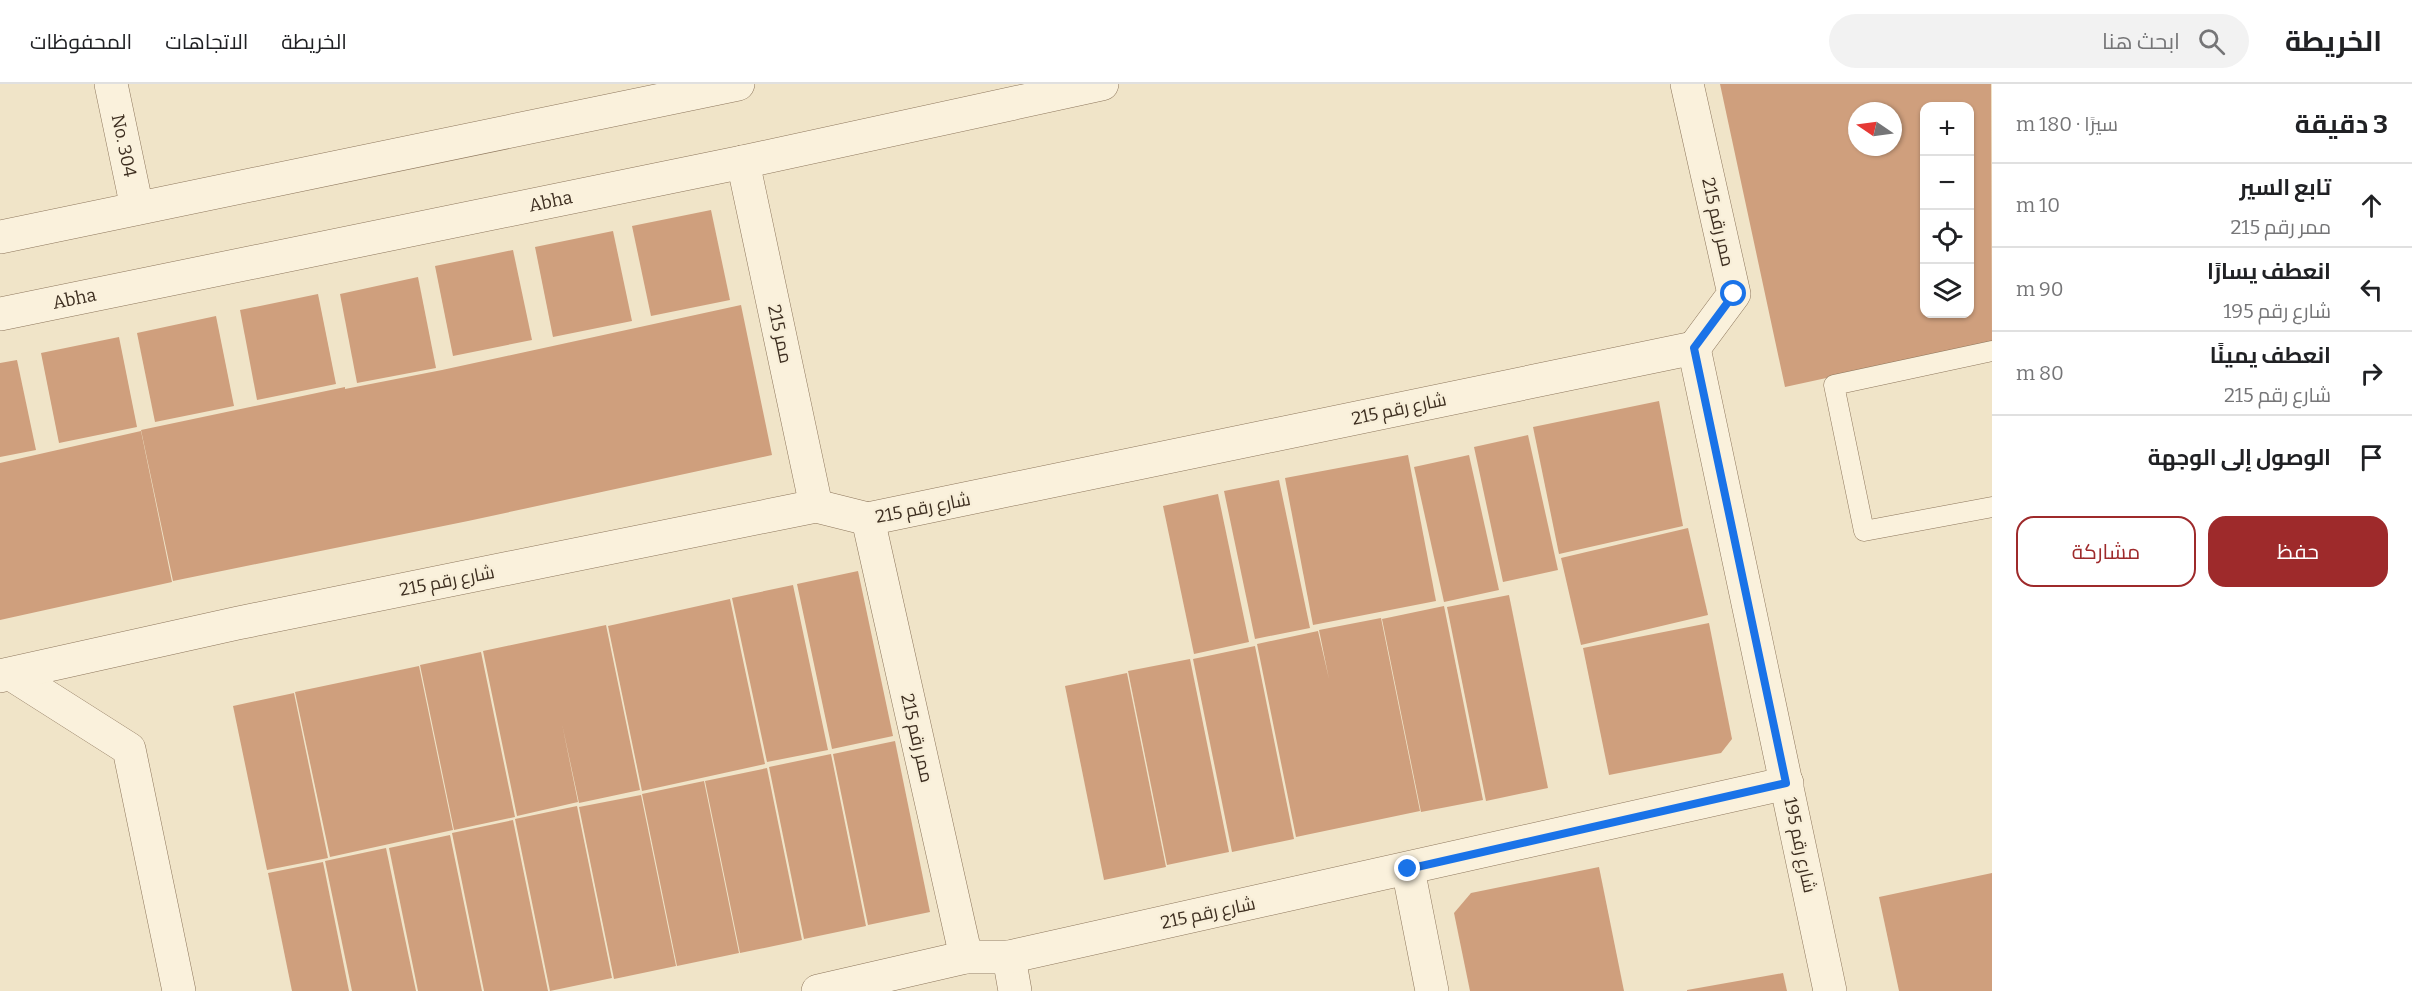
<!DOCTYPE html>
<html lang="ar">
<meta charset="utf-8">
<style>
:root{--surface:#fff;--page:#f2f2f2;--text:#202124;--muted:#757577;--line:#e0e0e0;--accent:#9e2a2b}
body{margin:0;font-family:Bitter,Cairo,serif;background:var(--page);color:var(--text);direction:rtl}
.controls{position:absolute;right:18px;top:18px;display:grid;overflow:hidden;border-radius:12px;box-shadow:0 2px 4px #0004}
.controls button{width:54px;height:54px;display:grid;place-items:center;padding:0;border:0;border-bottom:2px solid var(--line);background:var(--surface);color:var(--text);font:30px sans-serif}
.compass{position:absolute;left:1848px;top:18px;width:54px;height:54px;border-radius:50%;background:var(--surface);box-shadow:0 2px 4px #0004;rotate:283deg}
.stop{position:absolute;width:18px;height:18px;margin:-14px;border:4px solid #1a73e8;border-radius:50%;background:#fff}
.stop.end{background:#1a73e8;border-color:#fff;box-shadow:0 2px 6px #0008}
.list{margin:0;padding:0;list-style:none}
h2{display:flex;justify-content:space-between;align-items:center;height:78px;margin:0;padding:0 24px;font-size:26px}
h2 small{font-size:20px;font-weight:400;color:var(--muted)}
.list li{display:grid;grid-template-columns:39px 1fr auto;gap:18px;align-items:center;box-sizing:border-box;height:84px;padding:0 24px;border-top:2px solid var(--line)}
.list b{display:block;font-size:22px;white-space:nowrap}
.list p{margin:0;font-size:20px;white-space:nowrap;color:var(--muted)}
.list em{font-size:20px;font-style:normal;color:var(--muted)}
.actions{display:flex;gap:12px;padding:18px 24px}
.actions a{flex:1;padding:14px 0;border:2px solid var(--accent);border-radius:18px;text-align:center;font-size:21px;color:var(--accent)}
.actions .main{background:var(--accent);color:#fff}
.icon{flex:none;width:33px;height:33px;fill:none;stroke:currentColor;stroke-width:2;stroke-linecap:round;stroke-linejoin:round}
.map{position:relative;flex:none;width:1992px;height:907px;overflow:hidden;direction:ltr}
header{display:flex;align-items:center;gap:36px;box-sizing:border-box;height:84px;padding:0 30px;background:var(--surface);border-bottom:2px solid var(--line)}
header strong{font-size:28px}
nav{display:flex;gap:33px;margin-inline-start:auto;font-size:21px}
.search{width:420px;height:54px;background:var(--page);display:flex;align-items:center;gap:15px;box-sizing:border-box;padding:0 21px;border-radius:33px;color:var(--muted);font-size:22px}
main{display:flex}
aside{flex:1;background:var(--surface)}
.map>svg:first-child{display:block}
.building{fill:#cf9f7d;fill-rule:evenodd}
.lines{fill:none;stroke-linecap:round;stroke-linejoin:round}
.service-casing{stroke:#8d765c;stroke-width:21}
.minor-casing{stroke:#8d765c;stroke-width:34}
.tertiary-casing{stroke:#8d765c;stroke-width:34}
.service{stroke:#faf1dc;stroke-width:20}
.minor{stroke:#faf1dc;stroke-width:33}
.tertiary{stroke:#faf1dc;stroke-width:33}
.route{stroke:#1a73e8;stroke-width:8}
.labels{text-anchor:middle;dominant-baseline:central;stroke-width:4.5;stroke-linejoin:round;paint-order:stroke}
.street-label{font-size:18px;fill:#3d2e20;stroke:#f7eed8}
</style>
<header>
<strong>الخريطة</strong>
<div class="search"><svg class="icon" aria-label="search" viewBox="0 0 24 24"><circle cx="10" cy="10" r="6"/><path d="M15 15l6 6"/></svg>ابحث هنا</div>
<nav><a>الخريطة</a><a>الاتجاهات</a><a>المحفوظات</a></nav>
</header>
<main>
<aside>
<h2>3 دقيقة<small>سيرًا · 180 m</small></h2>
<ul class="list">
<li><svg class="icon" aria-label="ahead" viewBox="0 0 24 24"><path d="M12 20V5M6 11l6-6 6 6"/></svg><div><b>تابع السير</b><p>ممر رقم 215</p></div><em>10 m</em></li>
<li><svg class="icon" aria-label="left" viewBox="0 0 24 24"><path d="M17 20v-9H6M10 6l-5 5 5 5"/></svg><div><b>انعطف يسارًا</b><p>شارع رقم 195</p></div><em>90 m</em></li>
<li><svg class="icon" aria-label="right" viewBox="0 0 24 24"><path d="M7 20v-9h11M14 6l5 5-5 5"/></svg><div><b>انعطف يمينًا</b><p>شارع رقم 215</p></div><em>80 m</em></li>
<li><svg class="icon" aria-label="arrive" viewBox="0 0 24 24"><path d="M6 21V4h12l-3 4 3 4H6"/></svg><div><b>الوصول إلى الوجهة</b></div></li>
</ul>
<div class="actions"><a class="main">حفظ</a><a>مشاركة</a></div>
</aside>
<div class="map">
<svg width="1992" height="907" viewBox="0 0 1992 907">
<rect width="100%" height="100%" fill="#f0e4c8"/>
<!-- building -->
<g class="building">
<path d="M1720,0H1991L1992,258L1785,303ZM1924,22H1970V230H1924ZM1857,27H1893V63H1857Z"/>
<path d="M711,126L730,216L651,232L632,142Z"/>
<path d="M613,147L632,237L553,253L535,163Z"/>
<path d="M513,166L532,256L453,272L435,182Z"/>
<path d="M418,193L436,284L357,299L340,210Z"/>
<path d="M318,210L336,300L257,316L240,226Z"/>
<path d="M741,221L772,371L468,437L173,497L141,346L345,303V305L442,286Z"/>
<path d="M216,232L234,322L155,338L137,249Z"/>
<path d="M119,253L137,343L59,359L41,269Z"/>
<path d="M17,276L36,366L0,373V279Z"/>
<path d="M1659,317L1683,442L1559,470L1533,343Z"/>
<path d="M141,347L172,498L0,536V379Z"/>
<path d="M1528,351L1558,486L1503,498L1474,363Z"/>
<path d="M1408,371L1436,517L1313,541L1285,394Z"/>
<path d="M1469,371L1499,506L1444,518L1414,383Z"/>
<path d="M1279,396L1310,544L1255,555L1224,407Z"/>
<path d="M1218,410L1249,558L1194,570L1163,422Z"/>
<path d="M1688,444L1708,531L1581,561L1561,474Z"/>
<path d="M858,487L893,652L832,665L797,500Z"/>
<path d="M793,501L828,666L767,678L732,514Z"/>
<path d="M1509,511L1548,704L1486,717L1447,523Z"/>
<path d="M730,515L765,680L642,707L608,542Z"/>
<path d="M1444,522L1483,716L1421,728L1382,535Z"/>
<path d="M1381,534L1420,727L1296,753L1257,560L1318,547L1329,595L1319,546Z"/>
<path d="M1709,539L1732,655L1721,669L1609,691L1583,564Z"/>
<path d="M606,541L640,706L579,719L562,640L578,718L517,732L483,567Z"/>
<path d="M1255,562L1294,755L1232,768L1193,575Z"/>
<path d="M481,568L515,733L454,746L420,581Z"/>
<path d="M1190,575L1229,768L1167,781L1128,587Z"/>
<path d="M419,582L453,746L330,773L295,608Z"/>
<path d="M1127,589L1166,783L1104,796L1065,602Z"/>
<path d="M294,609L328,774L267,786L233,622Z"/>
<path d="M895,657L930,828L868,841L833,670Z"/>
<path d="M831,670L866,842L804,855L769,683Z"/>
<path d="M767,684L802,856L740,869L705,697Z"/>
<path d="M704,697L739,869L677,882L642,710Z"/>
<path d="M641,711L676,882L614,895L579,723Z"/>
<path d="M577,722L612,894L550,907L515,735Z"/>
<path d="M513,736L548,907H484L452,749Z"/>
<path d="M450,751L482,907H418L389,764Z"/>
<path d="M386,764L416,907H352L325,777Z"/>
<path d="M323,778L349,907H292L268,789Z"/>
<path d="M1599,783L1624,907H1470L1454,829L1471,809Z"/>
<path d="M1992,789V907H1899L1879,813Z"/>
<path d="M1783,889L1787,907H1687V906Z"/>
</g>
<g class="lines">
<defs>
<path id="service" d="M1992,267L1834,301L1864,447L1992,423"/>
<g id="minor">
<path id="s1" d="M111,0L137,124"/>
<path d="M1687,0L1734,210L1694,264"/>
<path d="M743,78L816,422"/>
<path d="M1694,264L1830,907"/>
<path d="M868,435L966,873"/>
<path d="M11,590L129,665L179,907"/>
<path d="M0,592L238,539L816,422L868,435L1694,264"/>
<path d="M1408,785L1432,907"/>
<path d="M1009,873L1015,907"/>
<path d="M818,907L966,873H1009L1787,699"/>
</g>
<g id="tertiary">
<path d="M0,153L738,0"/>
<path id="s2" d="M0,230L743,78L1102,0"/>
</g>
</defs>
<!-- service casing -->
<use href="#service" class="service-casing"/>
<!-- minor casing -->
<use href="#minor" class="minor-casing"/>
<!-- tertiary casing -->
<use href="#tertiary" class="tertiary-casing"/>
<!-- service -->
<use href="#service" class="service"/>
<!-- minor -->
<use href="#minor" class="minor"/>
<!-- tertiary -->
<use href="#tertiary" class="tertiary"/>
</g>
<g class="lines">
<!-- route -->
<path class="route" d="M1408,785L1786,699L1694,264L1734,210"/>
</g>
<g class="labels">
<!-- street labels -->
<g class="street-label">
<text stroke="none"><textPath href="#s1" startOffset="63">No. 304</textPath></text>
<text stroke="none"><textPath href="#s2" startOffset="562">Abha</textPath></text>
<text transform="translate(1718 138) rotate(77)">ممر رقم 215</text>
<text stroke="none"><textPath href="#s2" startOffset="76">Abha</textPath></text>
<text transform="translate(780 250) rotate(78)">ممر 215</text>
<text transform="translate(1399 325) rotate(-12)">شارع رقم 215</text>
<text transform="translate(923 424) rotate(-11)">شارع رقم 215</text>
<text transform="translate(447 497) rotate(-11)">شارع رقم 215</text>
<text transform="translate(917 654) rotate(77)">ممر رقم 215</text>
<text transform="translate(1800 761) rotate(78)">شارع رقم 195</text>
<text transform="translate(1208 829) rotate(-12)">شارع رقم 215</text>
</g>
</g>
</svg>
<div class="controls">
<button>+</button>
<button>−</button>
<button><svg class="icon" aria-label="locate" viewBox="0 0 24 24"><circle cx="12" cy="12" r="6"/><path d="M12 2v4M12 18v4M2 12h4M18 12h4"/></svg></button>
<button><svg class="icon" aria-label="layers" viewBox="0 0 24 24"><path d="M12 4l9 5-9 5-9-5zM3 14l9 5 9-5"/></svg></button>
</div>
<svg class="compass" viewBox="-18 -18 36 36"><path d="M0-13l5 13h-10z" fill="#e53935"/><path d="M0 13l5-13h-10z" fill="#757577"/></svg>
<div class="stop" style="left:1734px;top:210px"></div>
<div class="stop end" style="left:1408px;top:785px"></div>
</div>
</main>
